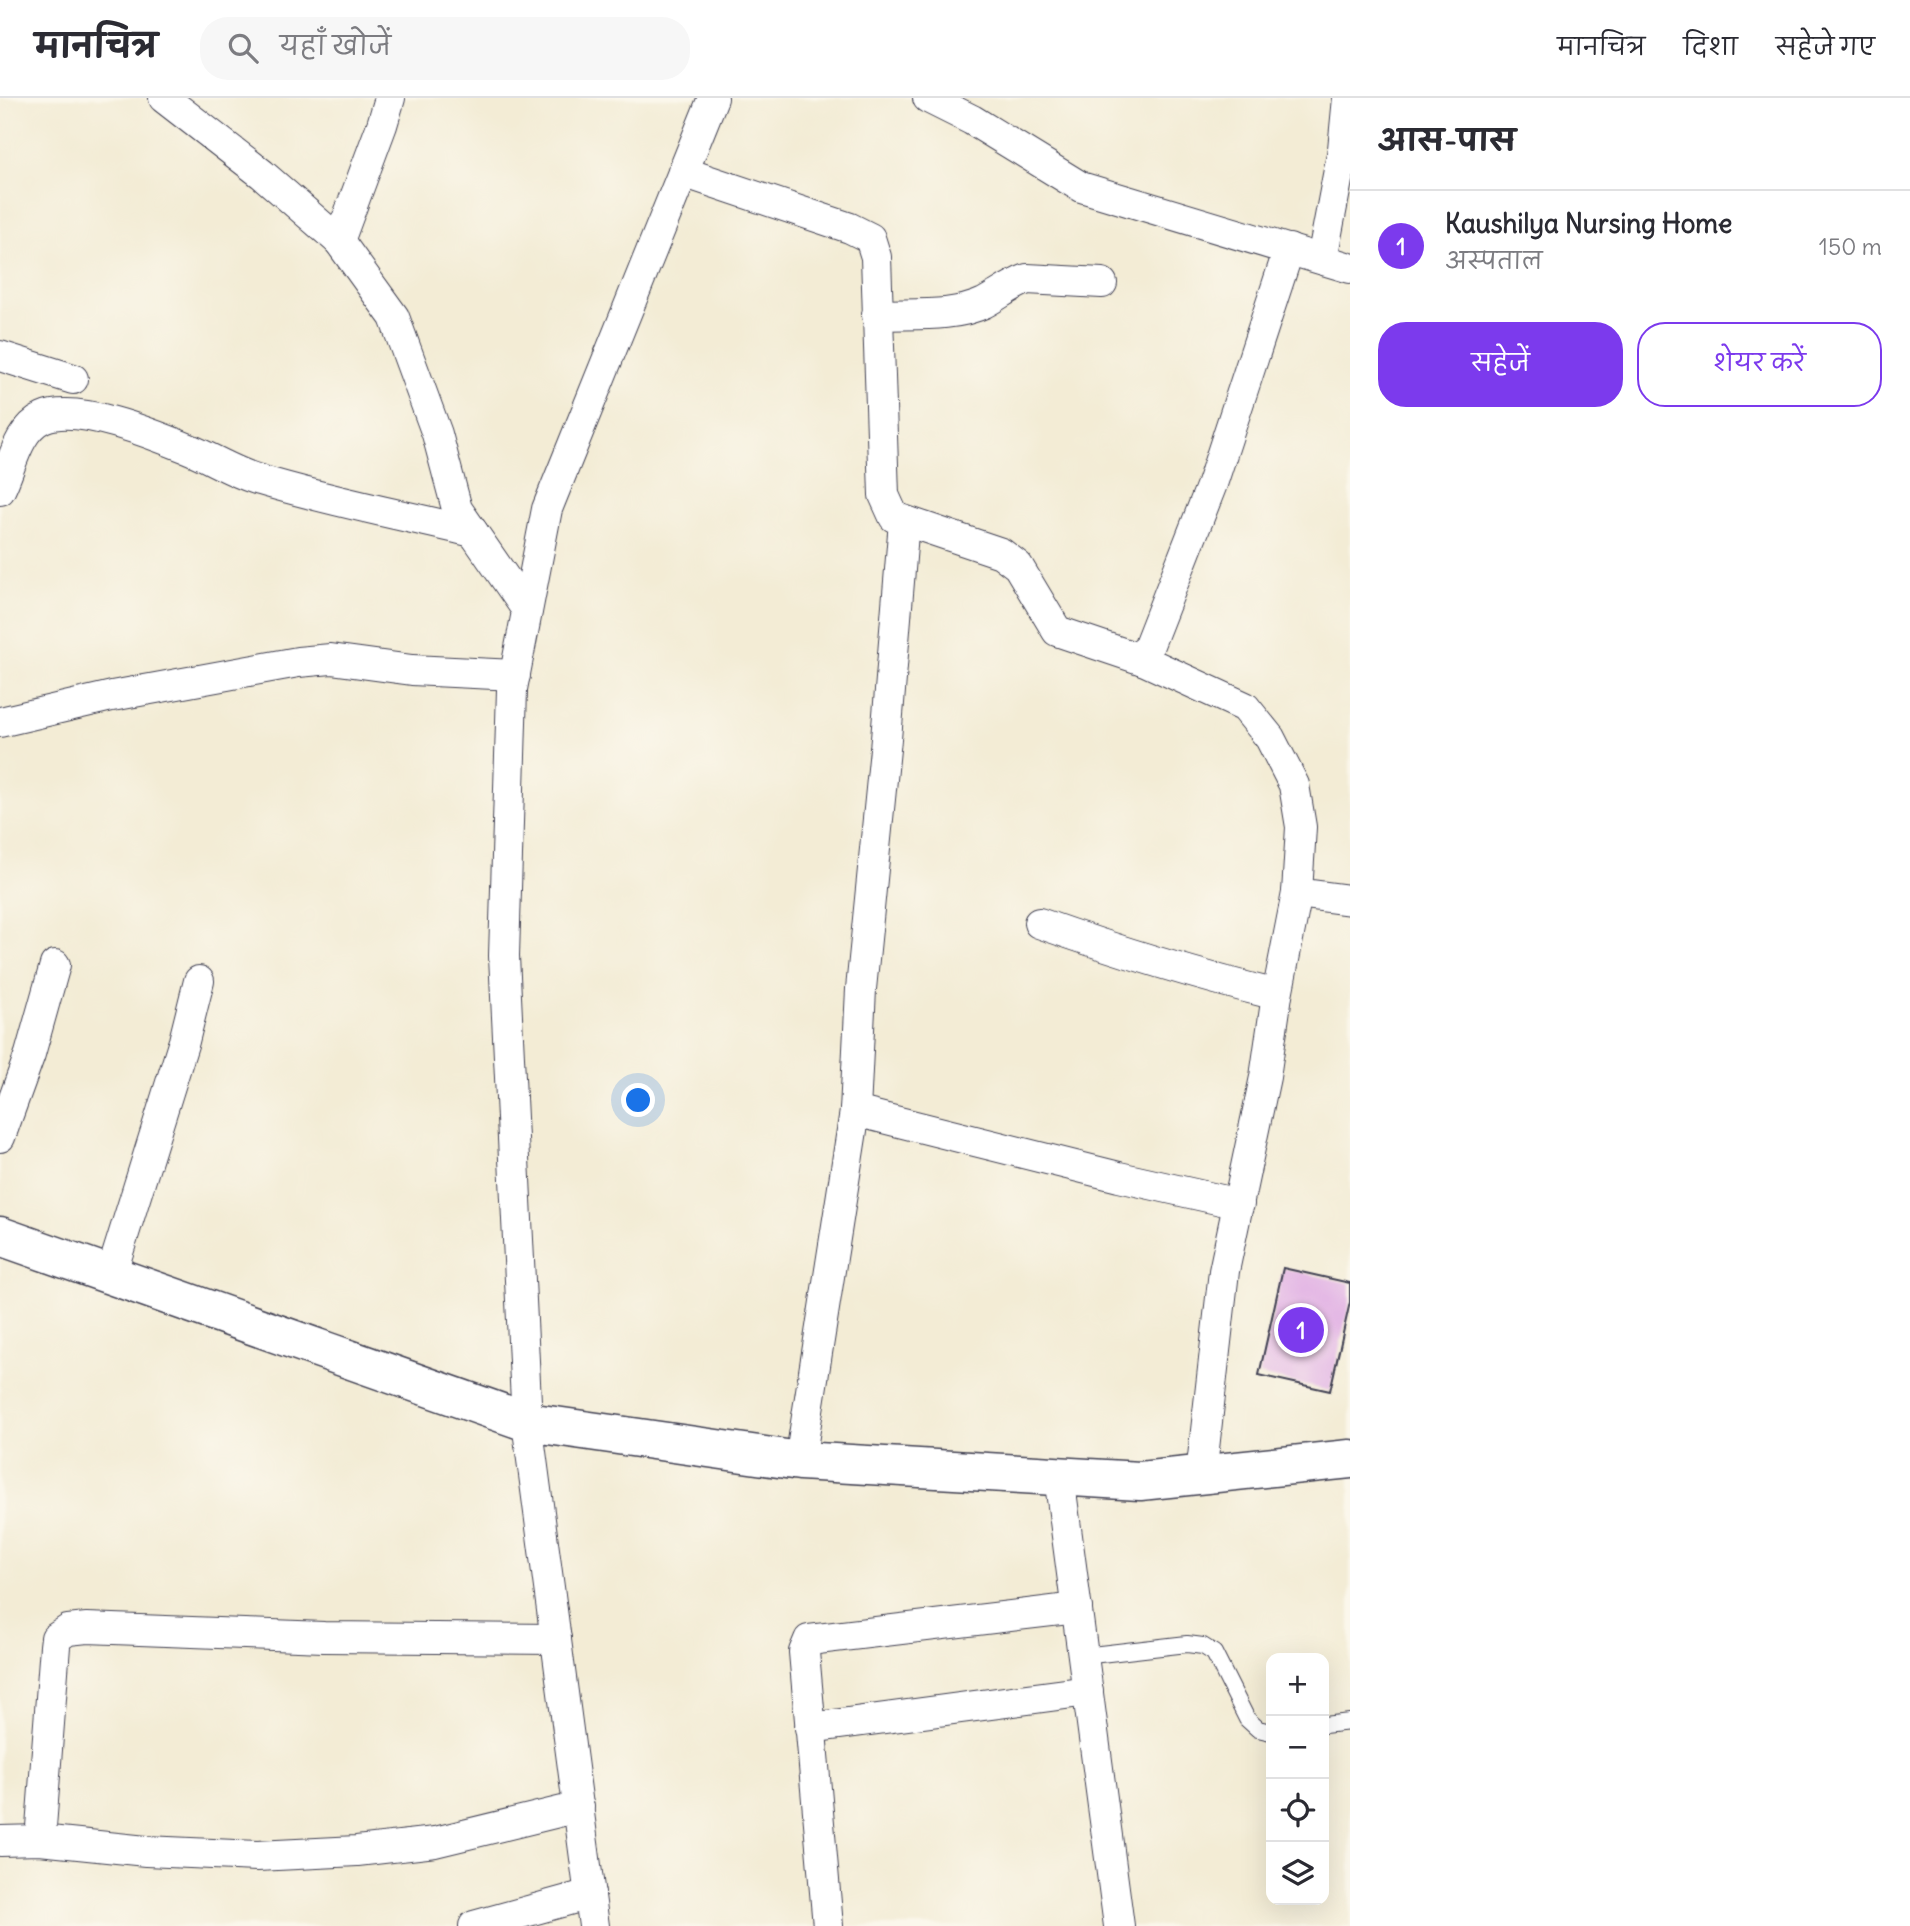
<!DOCTYPE html>
<html lang="hi">
<meta charset="utf-8">
<style>
:root{--surface:#fff;--page:#f7f7f7;--text:#2b2b33;--muted:#7c7c81;--line:#e1e1e2;--accent:#7c3aed}
body{margin:0;font-family:Delius,"Playpen Sans Deva",sans-serif;background:var(--page);color:var(--text)}
.controls{position:absolute;right:21px;bottom:21px;display:grid;overflow:hidden;border-radius:14px;box-shadow:0 7px 28px #0002}
.controls button{width:63px;height:63px;display:grid;place-items:center;padding:0;border:0;border-bottom:2px solid var(--line);background:var(--surface);color:var(--text);font:35px sans-serif}
.you{position:absolute;left:639px;top:1003px;width:24px;height:24px;margin:-18px;border:5px solid #fff;border-radius:50%;background:#1a73e8;box-shadow:0 0 0 10px #1a73e833}
.badge{display:grid;place-items:center;width:46px;height:46px;border-radius:50%;background:var(--accent);color:#fff;font-size:23px;font-weight:700}
.pin{position:absolute;translate:-50% -50%;border:4px solid #fff;box-shadow:0 2px 7px #0006}
.list{margin:0;padding:0;list-style:none}
h2{display:flex;justify-content:space-between;align-items:center;height:91px;margin:0;padding:0 28px;font-size:30px}
h2 small{font-size:23px;font-weight:400;color:var(--muted)}
.list li{display:grid;grid-template-columns:46px 1fr auto;gap:21px;align-items:center;box-sizing:border-box;height:112px;padding:0 28px;border-top:2px solid var(--line)}
.list b{display:block;font-size:26px;white-space:nowrap}
.list p{margin:0;font-size:23px;white-space:nowrap;color:var(--muted)}
.list em{font-size:23px;font-style:normal;color:var(--muted)}
.actions{display:flex;gap:14px;padding:21px 28px}
.actions a{flex:1;padding:16px 0;border:2px solid var(--accent);border-radius:28px;text-align:center;font-size:24px;color:var(--accent)}
.actions .main{background:var(--accent);color:#fff}
.icon{flex:none;width:38px;height:38px;fill:none;stroke:currentColor;stroke-width:2;stroke-linecap:round;stroke-linejoin:round}
.map{position:relative;flex:none;width:1350px;height:1828px;overflow:hidden}
header{display:flex;align-items:center;gap:42px;box-sizing:border-box;height:98px;padding:0 35px;background:var(--surface);border-bottom:2px solid var(--line)}
header strong{font-size:33px}
nav{display:flex;gap:38px;margin-inline-start:auto;font-size:24px}
.search{width:490px;height:63px;background:var(--page);display:flex;align-items:center;gap:18px;box-sizing:border-box;padding:0 24px;border-radius:28px;color:var(--muted);font-size:26px}
main{display:flex}
aside{flex:1;background:var(--surface)}
.map>svg:first-child{display:block}
.building{fill:#dea8e3}
.lines{fill:none;stroke-linecap:round;stroke-linejoin:round}
.service-casing{stroke:#414052;stroke-width:18}
.minor-casing{stroke:#414052;stroke-width:32}
.secondary-casing{stroke:#414052;stroke-width:41}
.service{stroke:#fff;stroke-width:16}
.minor{stroke:#fff;stroke-width:30}
.secondary{stroke:#fff;stroke-width:38}
</style>
<header>
<strong>मानचित्र</strong>
<div class="search"><svg class="icon" aria-label="search" viewBox="0 0 24 24"><circle cx="10" cy="10" r="6"/><path d="M15 15l6 6"/></svg>यहाँ खोजें</div>
<nav><a>मानचित्र</a><a>दिशा</a><a>सहेजे गए</a></nav>
</header>
<main>
<div class="map">
<svg width="1350" height="1828" viewBox="0 0 1350 1828">
<rect width="100%" height="100%" fill="#fbf7ec"/>
<filter id="ink" filterUnits="userSpaceOnUse"><feTurbulence type="fractalNoise" baseFrequency=".0143" numOctaves="2"/><feDisplacementMap in="SourceGraphic" scale="14" xChannelSelector="R" yChannelSelector="G"/><feConvolveMatrix kernelMatrix="1 2 1 2 8 2 1 2 1" color-interpolation-filters="sRGB"/></filter>
<filter id="wash" filterUnits="userSpaceOnUse"><feTurbulence type="fractalNoise" baseFrequency=".00686" numOctaves="4" result="noise"/><feDisplacementMap in="SourceGraphic" scale="28" xChannelSelector="R" yChannelSelector="G"/><feGaussianBlur stdDeviation="1.57" result="paint"/><feColorMatrix in="noise" values="0 0 0 0 0 0 0 0 0 0 0 0 0 0 0 0 0 1.4 0 .05"/><feComposite in="paint" operator="in"/></filter>
<g filter="url(#wash)">
<rect width="100%" height="100%" fill="#f3ecd5"/>
<g id="blocks">
<!-- building -->
<path class="building" d="M1283,1170L1350,1185V1204L1330,1293L1259,1277Z"/>
</g>
</g>
<g filter="url(#ink)">
<use href="#blocks" fill-opacity="0" stroke="#414052" stroke-width="2"/>
<g class="lines">
<defs>
<g id="service">
<path d="M1083,1558L1187,1546L1203,1548L1214,1555L1247,1621L1258,1631L1271,1634"/>
<path d="M1324,1627L1350,1624"/>
</g>
<g id="minor">
<path d="M164,0L262,76L339,143L394,219L437,336L457,411L527,512"/>
<path d="M928,0L972,22L1081,89L1350,170"/>
<path d="M683,74L850,130L870,140L876,159L884,397L894,419L1001,455L1018,468L1057,533L1143,562"/>
<path d="M339,143L382,27L390,0"/>
<path d="M1322,161L1343,51L1348,0"/>
<path d="M877,217C910,215 953,220 984,205C999,197 1011,187 1027,181L1102,185"/>
<path d="M0,258L73,281"/>
<path d="M0,392C12,369 17,332 43,320C76,305 153,336 187,350C212,360 234,375 260,382C330,403 402,417 473,434"/>
<path d="M0,624L112,598L298,564L331,561L412,572L515,577"/>
<path d="M1297,795L1350,802"/>
<path d="M1039,825C1118,853 1196,877 1277,897"/>
<path d="M855,1013L1119,1079L1239,1106"/>
<path d="M0,1039L30,956L55,867"/>
<path d="M111,1177L184,943L199,883"/>
<path d="M800,1363L855,1013L861,891L886,641L904,423"/>
<path d="M1201,1377L1224,1173L1265,979L1277,897L1297,795L1301,729L1294,687L1270,640L1245,609L1143,562L1212,386L1289,151"/>
<path d="M1059,1378L1119,1828"/>
<path d="M810,1630L1088,1593"/>
<path d="M40,1742L55,1548L56,1540L68,1532L87,1530L324,1539L556,1541"/>
<path d="M0,1743L40,1742L146,1753L257,1758L357,1753L435,1744L579,1709"/>
<path d="M474,1828L590,1796"/>
<path d="M594,1828L527,1324L504,858L512,591L547,411L713,0"/>
<path d="M828,1828L804,1554L809,1542L1077,1510"/>
</g>
<path id="secondary" d="M0,1138L527,1324L800,1363L1140,1383L1350,1361"/>
</defs>
<!-- service casing -->
<use href="#service" class="service-casing"/>
<!-- minor casing -->
<use href="#minor" class="minor-casing"/>
<!-- secondary casing -->
<use href="#secondary" class="secondary-casing"/>
<!-- service -->
<use href="#service" class="service"/>
<!-- minor -->
<use href="#minor" class="minor"/>
<!-- secondary -->
<use href="#secondary" class="secondary"/>
</g>
</g>
</svg>
<div class="controls">
<button>+</button>
<button>−</button>
<button><svg class="icon" aria-label="locate" viewBox="0 0 24 24"><circle cx="12" cy="12" r="6"/><path d="M12 2v4M12 18v4M2 12h4M18 12h4"/></svg></button>
<button><svg class="icon" aria-label="layers" viewBox="0 0 24 24"><path d="M12 4l9 5-9 5-9-5zM3 14l9 5 9-5"/></svg></button>
</div>
<div class="you"></div>
<div class="pin badge" style="left:1301px;top:1232px">1</div>
</div>
<aside>
<h2>आस-पास<small></small></h2>
<ul class="list">
<li><span class="badge">1</span><div><b>Kaushilya Nursing Home</b><p>अस्पताल</p></div><em>150 m</em></li>
</ul>
<div class="actions"><a class="main">सहेजें</a><a>शेयर करें</a></div>
</aside>
</main>
